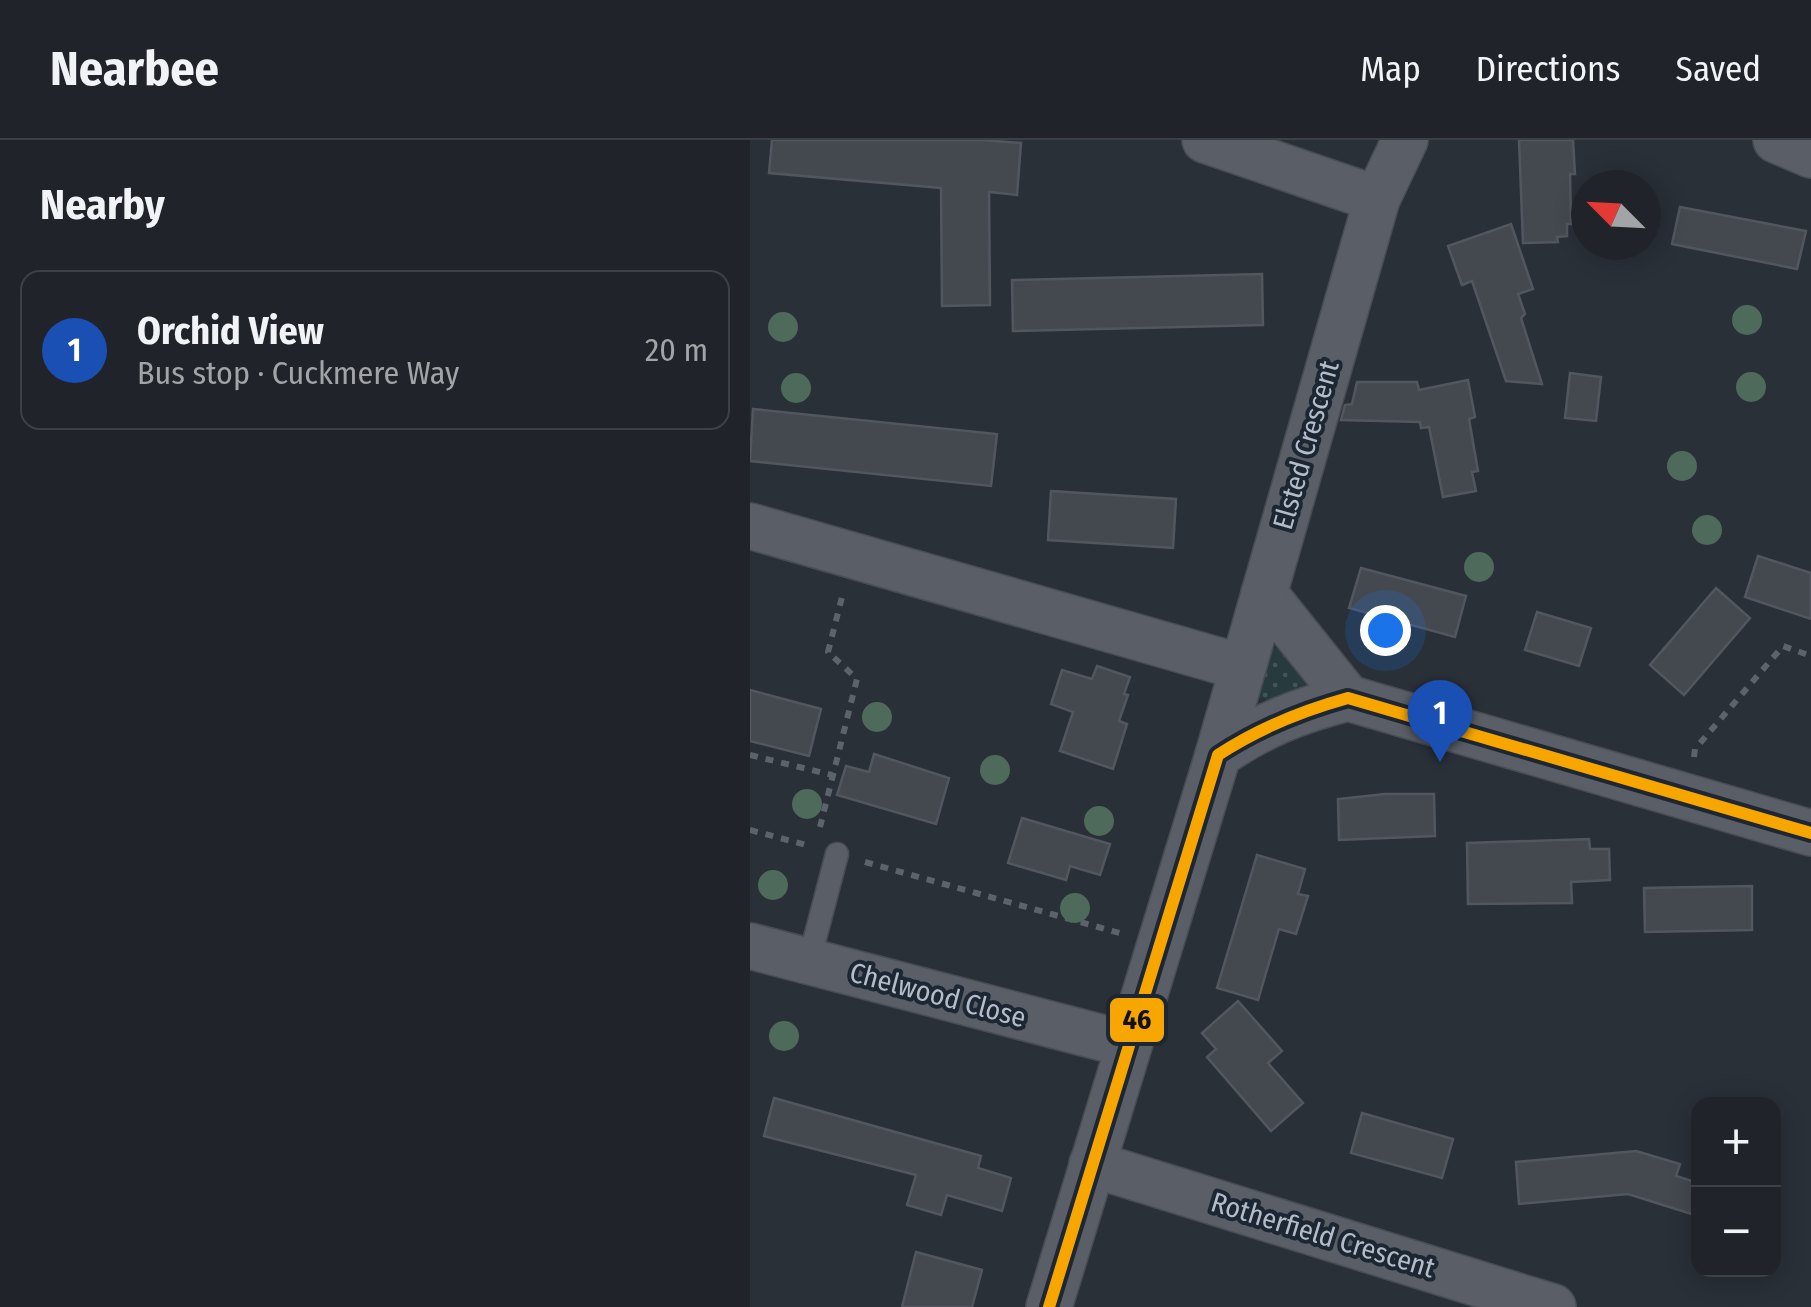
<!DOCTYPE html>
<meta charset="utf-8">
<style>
:root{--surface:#20242a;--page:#2d3036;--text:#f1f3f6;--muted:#a2a4a8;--line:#3d4147;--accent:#2563eb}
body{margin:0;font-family:"Fira Sans Condensed",sans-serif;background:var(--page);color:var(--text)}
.controls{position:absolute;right:30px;bottom:30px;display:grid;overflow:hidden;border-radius:20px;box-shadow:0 5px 25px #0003}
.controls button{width:90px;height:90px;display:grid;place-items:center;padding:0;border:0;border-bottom:2px solid var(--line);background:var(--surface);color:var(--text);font:50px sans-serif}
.compass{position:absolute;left:821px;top:30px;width:90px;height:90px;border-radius:50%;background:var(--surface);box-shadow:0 5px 25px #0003;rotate:294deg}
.you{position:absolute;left:635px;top:490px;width:35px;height:35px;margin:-25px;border:8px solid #fff;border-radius:50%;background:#1a73e8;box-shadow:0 0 0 15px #1a73e833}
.badge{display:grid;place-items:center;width:65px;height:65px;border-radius:50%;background:var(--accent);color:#fff;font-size:32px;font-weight:700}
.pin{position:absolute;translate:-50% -82px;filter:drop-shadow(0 2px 5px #0008)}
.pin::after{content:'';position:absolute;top:52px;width:35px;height:30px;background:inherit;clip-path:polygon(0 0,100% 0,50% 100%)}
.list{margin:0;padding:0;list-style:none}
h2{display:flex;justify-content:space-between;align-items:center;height:130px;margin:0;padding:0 40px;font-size:42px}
h2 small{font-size:32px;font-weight:400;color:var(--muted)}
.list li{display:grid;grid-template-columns:65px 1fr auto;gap:30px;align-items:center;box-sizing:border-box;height:160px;margin:0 20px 20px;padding:0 20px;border:2px solid var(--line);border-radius:20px}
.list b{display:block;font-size:38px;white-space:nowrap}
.list p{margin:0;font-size:32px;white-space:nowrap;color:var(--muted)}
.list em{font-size:32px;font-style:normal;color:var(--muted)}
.map{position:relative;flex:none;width:1061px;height:1167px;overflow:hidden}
header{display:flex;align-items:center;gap:60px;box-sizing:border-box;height:140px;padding:0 50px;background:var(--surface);border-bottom:2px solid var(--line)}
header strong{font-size:48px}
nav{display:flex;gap:55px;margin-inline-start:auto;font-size:35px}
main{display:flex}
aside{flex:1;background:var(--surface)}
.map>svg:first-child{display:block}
.grass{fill:url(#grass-dots)}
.building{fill:#444950;stroke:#52575f;stroke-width:2.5}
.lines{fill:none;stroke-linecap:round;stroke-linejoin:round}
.lane-casing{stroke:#484c53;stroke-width:25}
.street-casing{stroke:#484c53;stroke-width:48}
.path{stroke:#5d636a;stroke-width:6;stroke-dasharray:8 8;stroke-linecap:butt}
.lane{stroke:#5a5e66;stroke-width:22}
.street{stroke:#5a5e66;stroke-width:45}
.bus-1-casing{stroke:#1d2633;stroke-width:20}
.bus-1{stroke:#f7a600;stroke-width:12}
.tree{fill:#4e6a5a}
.labels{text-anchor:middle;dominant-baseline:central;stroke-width:8;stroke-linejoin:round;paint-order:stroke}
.street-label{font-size:28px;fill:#b4bcc9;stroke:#1d2633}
.line-badge{stroke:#1d2633;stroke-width:4}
.pale-badge-label{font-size:28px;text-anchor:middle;font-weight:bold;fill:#111}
</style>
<header>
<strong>Nearbee</strong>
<nav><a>Map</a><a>Directions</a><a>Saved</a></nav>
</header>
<main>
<aside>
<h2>Nearby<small></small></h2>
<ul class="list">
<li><span class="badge" style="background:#1a4fb4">1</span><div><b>Orchid View</b><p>Bus stop · Cuckmere Way</p></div><em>20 m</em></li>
</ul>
</aside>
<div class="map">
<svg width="1061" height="1167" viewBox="0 0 1061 1167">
<defs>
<pattern id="grass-dots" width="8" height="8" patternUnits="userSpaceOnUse" patternTransform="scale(2.5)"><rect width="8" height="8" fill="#273a3e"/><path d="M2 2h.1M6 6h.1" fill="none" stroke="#445559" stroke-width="1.8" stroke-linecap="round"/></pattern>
</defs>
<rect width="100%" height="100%" fill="#2a3038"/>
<!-- grass -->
<path class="grass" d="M522,508L537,510L563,545L518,560L506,556Z"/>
<!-- building -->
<g class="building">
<path d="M22,0H232L271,3L267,55L239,52L240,165L192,166L191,48L19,33Z"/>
<path d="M769,0H823L825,34H820L821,84H817V96L807,97L808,102L773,103Z"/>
<path d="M930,67L1056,91L1047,129L922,104Z"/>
<path d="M761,84L783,149L768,154L775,174L771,178L792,244L756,241L722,141L712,145L698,106Z"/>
<path d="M512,134L513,185L263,191L262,140Z"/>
<path d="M820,233L851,237L846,281L815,278Z"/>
<path d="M718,240L725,277L719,279L728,331L722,332L726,351L693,357L679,287L671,288L670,282L591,280L595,265L602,264L607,242H667L669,250Z"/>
<path d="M3,269L247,294L241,346L0,321Z"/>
<path d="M301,351L426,359L423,408L298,400Z"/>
<path d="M1008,416L1061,433V479L995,457Z"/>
<path d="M611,428L716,456L705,497L599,468Z"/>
<path d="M966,448L1000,478L934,555L900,525Z"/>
<path d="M787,472L841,488L829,526L775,510Z"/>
<path d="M347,526L380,537L374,554L378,555L369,581L377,584L363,629L310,611L323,572L301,564L312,530L342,539Z"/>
<path d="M0,550L71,569L59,616L0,601Z"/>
<path d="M124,614L199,638L186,684L87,655L96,626L119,632Z"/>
<path d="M635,654H684L685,696L589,700L588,659Z"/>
<path d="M272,678L360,704L350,735L320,726L316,740L258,723Z"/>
<path d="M839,699L840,709H859L860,740L821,742L822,763L718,764L717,703Z"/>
<path d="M507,715L555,729L548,754L558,756L546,794L529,789L508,860L467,848Z"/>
<path d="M1002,746V790L895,792L894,748Z"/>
<path d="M488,861L532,911L518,923L553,963L521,991L457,917L466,909L452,893Z"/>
<path d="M24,958L231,1016L228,1028L261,1038L252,1071L197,1055L191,1075L157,1065L166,1035L14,996Z"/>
<path d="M612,973L703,999L692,1038L601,1013Z"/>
<path d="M886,1011L930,1024L926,1036L948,1043V1076L878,1054L769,1064L766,1022Z"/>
<path d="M166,1112L232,1130L222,1167H152Z"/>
</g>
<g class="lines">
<defs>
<path id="lane" d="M59,821L87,714"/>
<g id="street">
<path d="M455,0L627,59"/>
<path d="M1026,0L1061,15"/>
<path d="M0,386L491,527"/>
<path d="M514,453L598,558"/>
<path d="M468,615L627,59L655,0"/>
<path d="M0,806L376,904"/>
<path d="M342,1024L803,1167"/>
<path d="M299,1167L468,615C512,585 547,571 598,558L1061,693"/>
</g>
</defs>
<!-- lane casing -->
<use href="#lane" class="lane-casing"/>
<!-- street casing -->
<use href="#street" class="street-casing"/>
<!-- path -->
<g class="path">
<path d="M0,615L82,635"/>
<path d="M944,617L945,609L1033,506L1061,516"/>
<path d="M70,687L107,539L78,512L93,453"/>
<path d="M0,690L60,706"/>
<path d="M115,722L373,794"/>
</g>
<!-- lane -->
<use href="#lane" class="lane"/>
<!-- street -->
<use href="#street" class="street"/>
<defs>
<path id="bus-1" d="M299,1167L468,615C509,588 551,571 598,558L1061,693"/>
</defs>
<!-- bus-1 casing -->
<use href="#bus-1" class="bus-1-casing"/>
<!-- bus-1 -->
<use href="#bus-1" class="bus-1"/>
</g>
<!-- trees -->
<g class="tree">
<circle cx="997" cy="180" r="15"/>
<circle cx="33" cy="187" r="15"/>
<circle cx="1001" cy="247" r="15"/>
<circle cx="46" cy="248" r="15"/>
<circle cx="932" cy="326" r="15"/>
<circle cx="957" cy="390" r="15"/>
<circle cx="729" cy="427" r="15"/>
<circle cx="127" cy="577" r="15"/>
<circle cx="245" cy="630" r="15"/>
<circle cx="57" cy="664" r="15"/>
<circle cx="349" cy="681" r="15"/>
<circle cx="23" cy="745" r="15"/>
<circle cx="325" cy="768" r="15"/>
<circle cx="34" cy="896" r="15"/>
</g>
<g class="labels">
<!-- street labels -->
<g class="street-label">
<text transform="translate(556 305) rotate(-74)">Elsted Crescent</text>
<text transform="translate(188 855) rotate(15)">Chelwood Close</text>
<text transform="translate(573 1095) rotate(17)">Rotherfield Crescent</text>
</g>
</g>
<rect class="line-badge" x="358" y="856" width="58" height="48" rx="10" fill="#f7a600"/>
<g class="pale-badge-label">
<text x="387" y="889">46</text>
</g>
</svg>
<div class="controls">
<button>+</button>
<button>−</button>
</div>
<svg class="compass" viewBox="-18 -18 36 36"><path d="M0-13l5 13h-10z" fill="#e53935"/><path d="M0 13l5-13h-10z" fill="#a2a4a8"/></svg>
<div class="you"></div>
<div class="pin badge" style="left:690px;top:622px;background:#1a4fb4">1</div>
</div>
</main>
